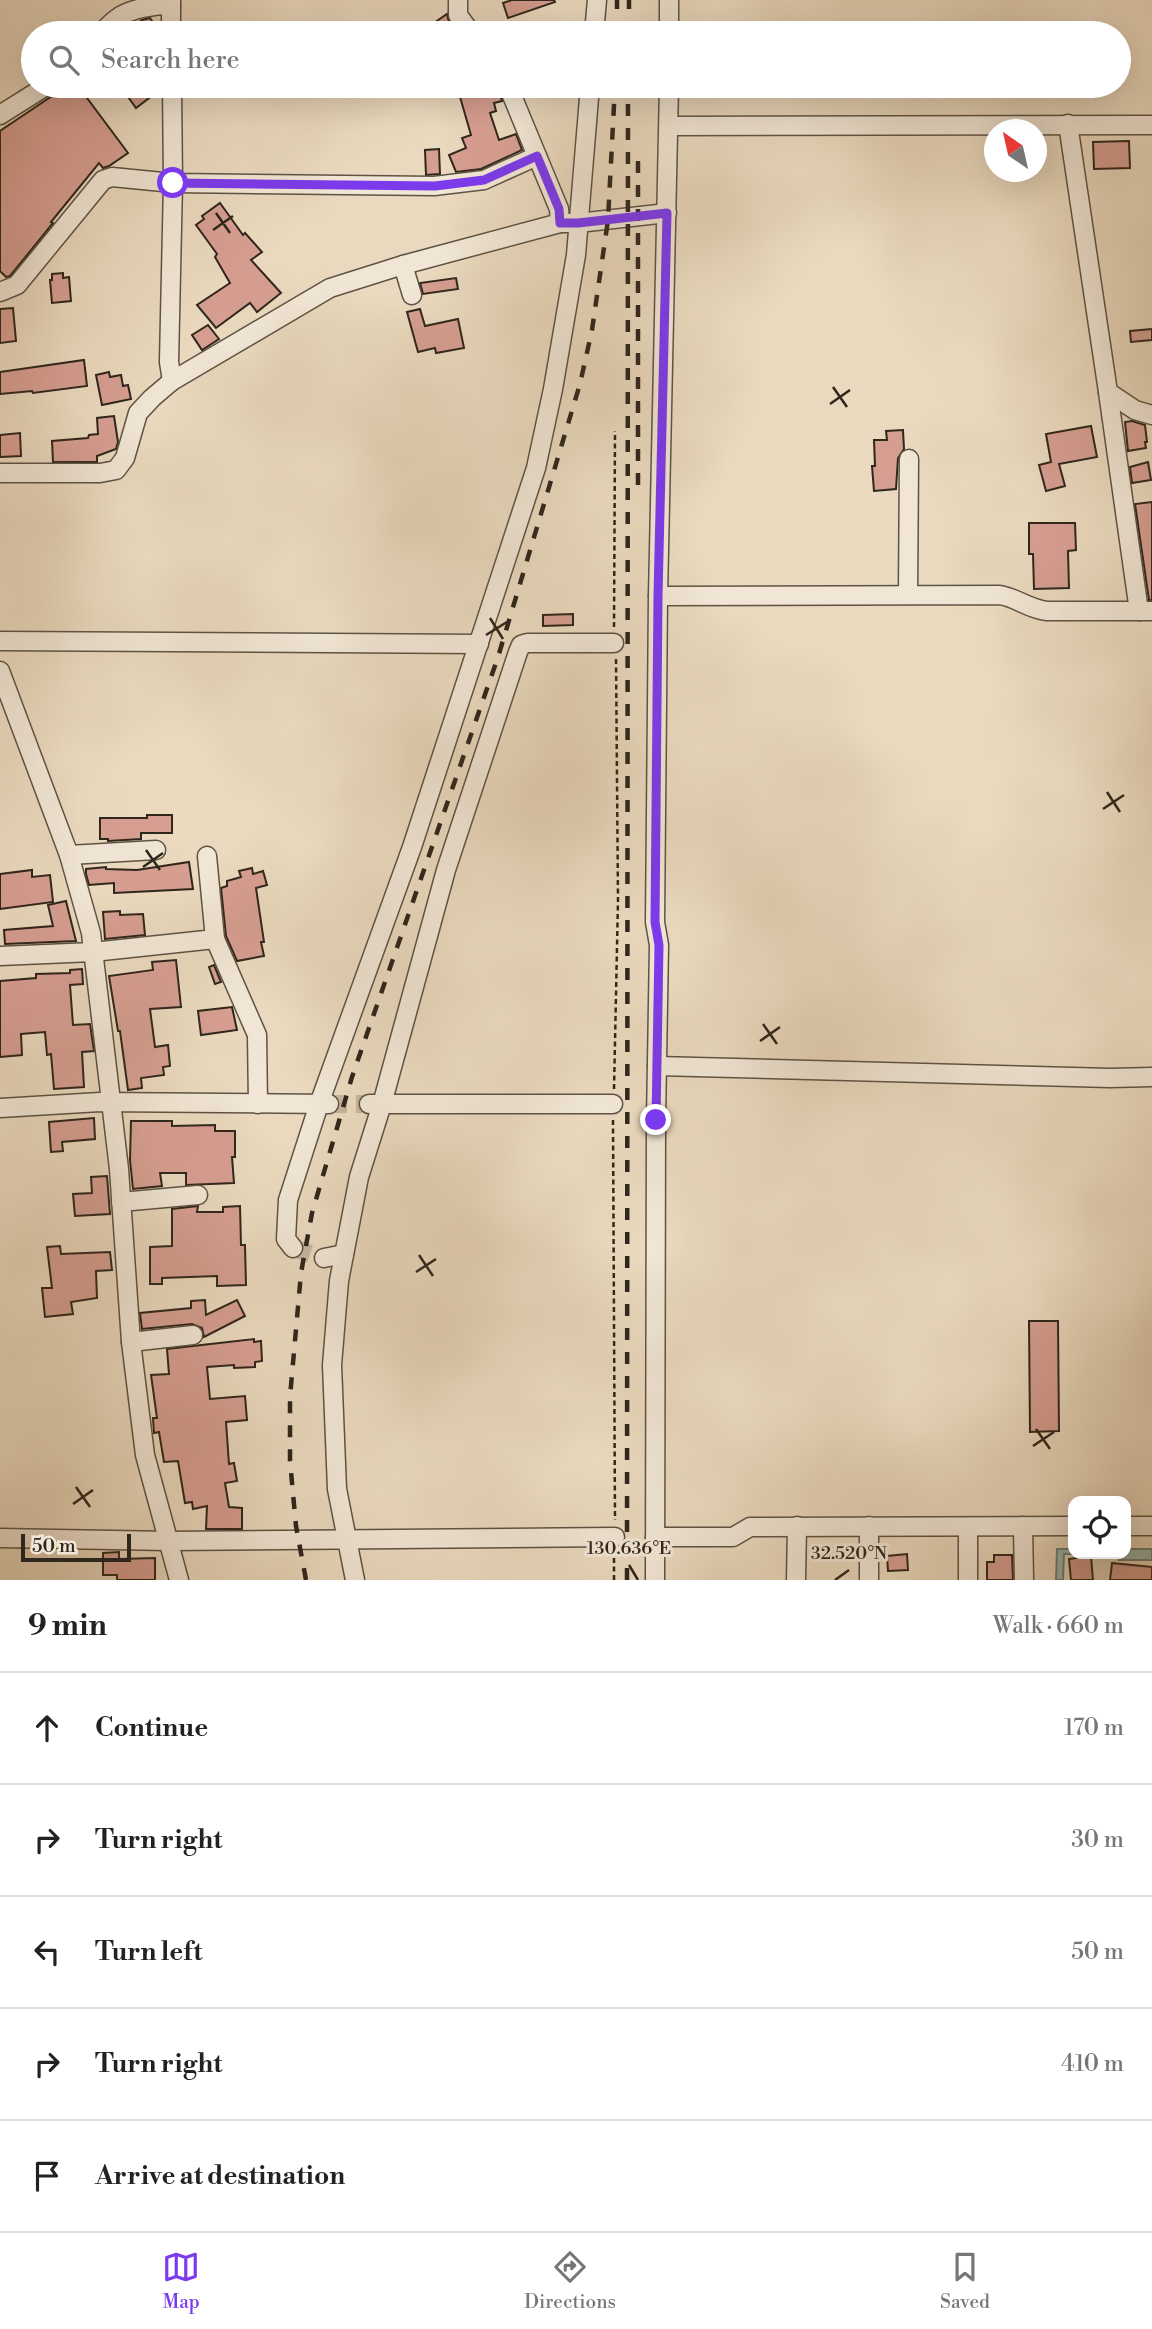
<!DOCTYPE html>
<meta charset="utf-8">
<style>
:root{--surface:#fff;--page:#f6f6f6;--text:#222;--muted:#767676;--line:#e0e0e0;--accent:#7c3aed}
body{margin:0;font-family:"Libre Bodoni",serif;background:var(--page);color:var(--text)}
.controls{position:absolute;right:21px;bottom:21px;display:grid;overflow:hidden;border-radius:14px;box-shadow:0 7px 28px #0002}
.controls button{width:63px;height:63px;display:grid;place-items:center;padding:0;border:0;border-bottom:2px solid var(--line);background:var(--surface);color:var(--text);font:35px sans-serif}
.compass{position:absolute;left:984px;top:119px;width:63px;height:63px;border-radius:50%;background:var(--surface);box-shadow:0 7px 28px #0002;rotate:326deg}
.scale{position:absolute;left:21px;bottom:18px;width:110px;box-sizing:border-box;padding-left:7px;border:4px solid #2f261c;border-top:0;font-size:19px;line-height:24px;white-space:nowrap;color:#2f261c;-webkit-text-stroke:5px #f1e6d5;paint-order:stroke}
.stop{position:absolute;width:21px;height:21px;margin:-16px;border:5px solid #7c3aed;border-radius:50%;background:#fff}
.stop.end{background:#7c3aed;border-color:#fff;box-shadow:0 2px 7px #0008}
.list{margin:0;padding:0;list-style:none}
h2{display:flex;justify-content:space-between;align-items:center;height:91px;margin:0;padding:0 28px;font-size:30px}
h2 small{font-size:23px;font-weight:400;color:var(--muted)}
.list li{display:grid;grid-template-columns:46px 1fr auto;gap:21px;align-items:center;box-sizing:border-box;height:112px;padding:0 28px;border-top:2px solid var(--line)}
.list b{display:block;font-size:26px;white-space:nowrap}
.list em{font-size:23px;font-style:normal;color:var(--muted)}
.icon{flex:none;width:38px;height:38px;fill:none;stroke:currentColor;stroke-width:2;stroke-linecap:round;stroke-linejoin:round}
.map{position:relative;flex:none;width:1152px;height:1580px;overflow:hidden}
.search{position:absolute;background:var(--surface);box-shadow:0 7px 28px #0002;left:21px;right:21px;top:21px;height:77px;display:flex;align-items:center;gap:18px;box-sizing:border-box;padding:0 24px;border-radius:38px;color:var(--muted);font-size:26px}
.sheet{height:651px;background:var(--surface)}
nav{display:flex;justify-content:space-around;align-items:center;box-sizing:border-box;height:98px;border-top:2px solid var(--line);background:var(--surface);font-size:19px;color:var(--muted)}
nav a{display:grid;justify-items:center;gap:4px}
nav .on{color:var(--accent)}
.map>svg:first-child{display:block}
.water{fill:#98bab4;stroke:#6e7f77;stroke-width:2}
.building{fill:#d69e91;stroke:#2f261c;stroke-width:2}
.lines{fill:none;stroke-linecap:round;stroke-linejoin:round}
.minor-tunnel{stroke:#c5b59e;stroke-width:18;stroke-dasharray:18 9;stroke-linecap:butt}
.minor-casing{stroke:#5e5344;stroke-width:21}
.path{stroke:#2f261c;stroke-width:2.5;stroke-dasharray:5 3.5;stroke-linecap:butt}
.minor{stroke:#f1e6d5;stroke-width:18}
.rail{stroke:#2f261c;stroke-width:4.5;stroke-dasharray:12 12;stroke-linecap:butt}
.route{stroke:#7c3aed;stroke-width:9}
.ticks{fill:none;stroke:#2f261c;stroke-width:2.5}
.ticks-label{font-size:18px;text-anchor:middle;fill:#2f261c;stroke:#f1e6d5;stroke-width:6;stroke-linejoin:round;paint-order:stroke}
</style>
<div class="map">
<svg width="1152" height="1580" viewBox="0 0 1152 1580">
<rect width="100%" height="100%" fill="#ead9be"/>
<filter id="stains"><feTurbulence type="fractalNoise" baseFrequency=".00286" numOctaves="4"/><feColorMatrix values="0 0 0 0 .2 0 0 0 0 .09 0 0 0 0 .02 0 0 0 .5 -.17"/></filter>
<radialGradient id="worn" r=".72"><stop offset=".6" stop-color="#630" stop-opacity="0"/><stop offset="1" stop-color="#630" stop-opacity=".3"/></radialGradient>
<!-- water -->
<g class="water">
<path d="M1057,1549H1073V1554H1094H1064L1063,1580H1056Z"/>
<path d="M1126,1549H1152V1560H1119V1554H1126Z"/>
</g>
<!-- building -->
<g class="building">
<path d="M512,0H554L555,2L508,18L503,3Z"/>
<path d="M447,14L449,22L457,33H440L434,23Z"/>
<path d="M150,18L160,33H124L142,20Z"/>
<path d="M62,86H78L128,153L109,166L103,168L99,163L51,222L53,223L10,276L6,277L0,271V131L52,96Z"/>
<path d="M137,86H161V89L136,108L126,94Z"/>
<path d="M472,86H497L502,101L494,103L496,111L490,113L499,140L516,134L522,150L481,169L456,172L449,155L466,148L462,138L471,135L458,90Z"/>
<path d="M1129,141L1130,168L1094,169L1093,142Z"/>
<path d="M439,149L440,174L426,175L425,150Z"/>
<path d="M220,203L243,235L245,233L262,252L251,260L281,293L257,312L250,303L216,328L197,305L230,283L215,257L217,254L196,225L204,219L202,216Z"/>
<path d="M63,273V278L69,277L71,301L52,303L50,280H52V274Z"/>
<path d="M456,278L458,289L423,294L420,283Z"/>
<path d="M13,308L16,341L0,343V309Z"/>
<path d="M420,309L425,326L458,319L464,348L436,353L435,348L418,352L407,312Z"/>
<path d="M208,325L219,339L202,350L192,335Z"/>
<path d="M1152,329V340L1131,342L1130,331Z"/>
<path d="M84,360L87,386L33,393L32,391L0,394V372Z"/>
<path d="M109,372L110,377L121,375L123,386L128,385L131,399L102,405L96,375Z"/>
<path d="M114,416L118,442L116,449L97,456V462H53L52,441L88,438L89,435L98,434L97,418Z"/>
<path d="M1132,421L1145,425L1147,442H1145L1146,448L1128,451L1125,422Z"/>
<path d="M1091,426L1097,457L1059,464L1065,486L1046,491L1039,465L1051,462L1046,434Z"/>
<path d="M903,430L904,449L898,458L896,489L874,491L872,466H875L874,440H887L886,431Z"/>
<path d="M20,433L21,456L0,457V435Z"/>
<path d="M1148,462L1151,480L1132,483L1130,467Z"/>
<path d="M1152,502V600H1149L1135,504Z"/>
<path d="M1029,523H1075L1076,550L1068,551L1069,588L1034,589L1033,554H1029Z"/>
<path d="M573,614V625L543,626V615Z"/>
<path d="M147,815H172V833H141V839L108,841V839H100V818H147Z"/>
<path d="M189,862L193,889L114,893V883L89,885L86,874V869L106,867V869L137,870Z"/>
<path d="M252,868L253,874L263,871L267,885L256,888L264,942H261L264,956L237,961L226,936L221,888L227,886V881L241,877L239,871Z"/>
<path d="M32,870V877L50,875L53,902L0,909V874Z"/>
<path d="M66,901L76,941L5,944L4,930L53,926L48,905Z"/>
<path d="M120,911V915L143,914L145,935L105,939L103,912Z"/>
<path d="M176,960L181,1007L150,1009L155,1047L168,1045L170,1066L163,1067L164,1075L141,1078L142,1088L128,1090L120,1031H118L109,976L153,970L152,962Z"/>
<path d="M214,965L221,982L215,984L209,967Z"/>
<path d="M82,969L83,984L70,985L73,1025L90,1024L94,1051L82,1052L84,1087L54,1089L51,1054L47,1055L45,1032L21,1034L22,1055L0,1057V981L36,978V974L70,973V970Z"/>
<path d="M232,1007L237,1030L201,1035L198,1011Z"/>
<path d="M94,1118L95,1139L62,1142L63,1151L51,1152L49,1122Z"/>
<path d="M131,1121H172V1126L215,1125V1131H235V1157H232L234,1183L186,1185V1173H160L162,1186L133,1189L130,1160Z"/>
<path d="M107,1176L110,1214L75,1216L73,1194L92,1193L91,1177Z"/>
<path d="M198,1206L197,1212H223V1207L240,1206L241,1245H245L246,1285L217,1286V1276L162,1278V1284H150V1247L172,1246V1209Z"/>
<path d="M60,1246L61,1254L110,1252L112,1270L96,1271L97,1298L71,1302L73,1314L45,1317L42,1288H52L47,1247Z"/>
<path d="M205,1300L206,1315L237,1300L245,1316L204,1337L202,1328L192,1324L142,1329L140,1313L191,1308V1301Z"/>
<path d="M1029,1321H1058L1059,1431L1030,1432Z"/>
<path d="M254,1339V1342L261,1341L262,1361L255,1362V1367L234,1368V1365L207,1367L210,1399L245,1396L247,1420L226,1422L229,1464L234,1463L237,1481L225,1483L229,1507L242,1508V1529H206L207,1506L193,1509L192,1502L185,1503L178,1461L164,1462L159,1432L154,1433L153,1418H157L151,1375L169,1374L167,1349Z"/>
<path d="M119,1552V1559L155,1558V1580H117V1575H103V1553Z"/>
<path d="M907,1554L908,1570L888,1571L887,1556Z"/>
<path d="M994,1555H1012L1013,1580H987V1562H994Z"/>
<path d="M1091,1556L1093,1580H1071L1069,1559Z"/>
<path d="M1112,1563L1152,1567V1580H1110Z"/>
</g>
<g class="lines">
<!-- minor-tunnel -->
<g class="minor-tunnel">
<path d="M329,1104H369"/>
<path d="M293,1248L324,1258"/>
</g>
<defs>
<g id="minor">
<path d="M171,0V33"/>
<path d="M458,0V15L471,33"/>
<path d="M669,0V33"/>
<path d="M101,33C107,28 112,21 119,17C132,8 156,5 171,5"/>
<path d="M594,33L597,0"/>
<path d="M172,86L173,183L169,362L172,381"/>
<path d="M508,86L559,209L560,223"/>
<path d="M0,115L46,86"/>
<path d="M1068,124L1108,392L1135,410L1152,415"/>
<path d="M669,126L1152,125"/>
<path d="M403,265L412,295"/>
<path d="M0,292L17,285L103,180L112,177L173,183L434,186L484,180L537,156"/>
<path d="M1108,392L1139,611"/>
<path d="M0,473H100L116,470L125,458L138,413L152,398L172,381L330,288L403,265L560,223H578L667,213"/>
<path d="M908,595L909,459"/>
<path d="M658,596L1000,595C1017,598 1029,609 1047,611H1152"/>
<path d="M0,641L479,644"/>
<path d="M0,671L69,855L91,933L119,1169L131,1342L145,1455L179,1580"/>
<path d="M69,855L156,850"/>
<path d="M207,856L215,939L257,1035L258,1104"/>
<path d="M0,956L93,952L215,939"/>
<path d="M657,1066L1110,1078L1152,1077"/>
<path d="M369,1104H613"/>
<path d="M0,1108L100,1102L329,1104"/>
<path d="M121,1202L198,1195"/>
<path d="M293,1248L286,1239L288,1200L319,1104L412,847L536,468L553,389L576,255L590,86"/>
<path d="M324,1258L344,1254"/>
<path d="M131,1342L193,1335"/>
<path d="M1023,1526L1024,1580"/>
<path d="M1126,1526H1152"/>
<path d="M655,1537H733L750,1527L1073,1526"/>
<path d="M0,1538L169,1541L615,1537"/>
<path d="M355,1580L337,1489L332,1365L339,1281L359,1177L382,1104L446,870L518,652L521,645L527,643H614"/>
<path d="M655,1580L656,1120L659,945L655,922L658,596L669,86"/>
<path d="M796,1580L797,1526"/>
<path d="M869,1580V1526"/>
<path d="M968,1580V1527"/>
</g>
</defs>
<!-- minor casing -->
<use href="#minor" class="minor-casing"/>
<!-- path -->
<g class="path">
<path d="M614,627L615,431"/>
<path d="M614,1089L618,900L616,658"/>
<path d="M613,1120L615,1520"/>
<path d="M614,1580V1554"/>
</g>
<!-- minor -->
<use href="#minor" class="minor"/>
<!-- rail -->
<g class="rail">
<path d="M617,33V0"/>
<path d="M629,33V0"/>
<path d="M638,485V149"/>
<path d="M306,1580L296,1526L290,1461V1397L301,1273L312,1213L352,1077L498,657L580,384L592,330L608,220L615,86"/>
<path d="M627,1580L628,86"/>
</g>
</g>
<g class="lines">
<!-- route -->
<path class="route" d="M173,183L435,186L484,180L537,156L559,209L560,223H578L667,213L658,596L655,922L659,945L656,1120"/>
</g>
<!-- ticks -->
<path class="ticks" d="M216,213L230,233M213,230L233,216M833,387L847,407M830,404L850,390M490,618L503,639M486,635L507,622M1107,792L1120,812M1103,809L1124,795M146,850L160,870M143,867L163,853M763,1024L777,1044M760,1041L780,1027M419,1255L433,1276M416,1272L436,1259M1036,1429L1050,1449M1033,1446L1054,1432M76,1487L90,1507M73,1504L93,1490M629,1565L638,1580M835,1580L849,1570"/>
<g class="ticks-label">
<text x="629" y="1554">130.636°E</text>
<text x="849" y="1559">32.520°N</text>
</g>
<rect width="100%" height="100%" filter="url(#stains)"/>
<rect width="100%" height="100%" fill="url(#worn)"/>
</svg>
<div class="controls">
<button><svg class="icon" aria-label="locate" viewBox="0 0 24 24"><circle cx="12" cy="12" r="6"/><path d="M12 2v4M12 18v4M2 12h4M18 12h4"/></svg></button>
</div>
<svg class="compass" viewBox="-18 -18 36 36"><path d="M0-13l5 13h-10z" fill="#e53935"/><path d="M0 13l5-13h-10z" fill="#767676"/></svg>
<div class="scale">50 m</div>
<div class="stop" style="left:173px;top:183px"></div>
<div class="stop end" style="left:656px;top:1120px"></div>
<div class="search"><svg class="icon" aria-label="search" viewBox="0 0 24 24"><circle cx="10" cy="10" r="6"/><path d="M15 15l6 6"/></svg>Search here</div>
</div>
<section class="sheet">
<h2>9 min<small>Walk · 660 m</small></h2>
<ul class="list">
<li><svg class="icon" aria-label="ahead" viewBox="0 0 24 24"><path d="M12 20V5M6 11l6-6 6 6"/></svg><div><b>Continue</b></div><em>170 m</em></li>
<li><svg class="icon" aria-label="right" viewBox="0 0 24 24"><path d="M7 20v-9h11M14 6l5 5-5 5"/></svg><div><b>Turn right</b></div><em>30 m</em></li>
<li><svg class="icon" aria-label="left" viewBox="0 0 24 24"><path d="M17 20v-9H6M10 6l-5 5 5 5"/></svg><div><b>Turn left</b></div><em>50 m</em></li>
<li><svg class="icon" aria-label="right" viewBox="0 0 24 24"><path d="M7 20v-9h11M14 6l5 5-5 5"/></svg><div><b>Turn right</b></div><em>410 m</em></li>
<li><svg class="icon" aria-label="arrive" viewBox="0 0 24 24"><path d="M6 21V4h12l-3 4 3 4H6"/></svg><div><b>Arrive at destination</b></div></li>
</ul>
</section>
<nav>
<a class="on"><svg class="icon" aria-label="map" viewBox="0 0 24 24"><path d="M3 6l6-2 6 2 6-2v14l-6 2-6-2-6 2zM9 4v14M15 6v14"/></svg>Map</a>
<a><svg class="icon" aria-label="directions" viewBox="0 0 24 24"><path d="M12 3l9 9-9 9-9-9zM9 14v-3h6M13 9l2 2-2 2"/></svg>Directions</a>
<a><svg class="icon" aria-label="saved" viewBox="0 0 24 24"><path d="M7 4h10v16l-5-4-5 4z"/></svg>Saved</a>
</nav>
